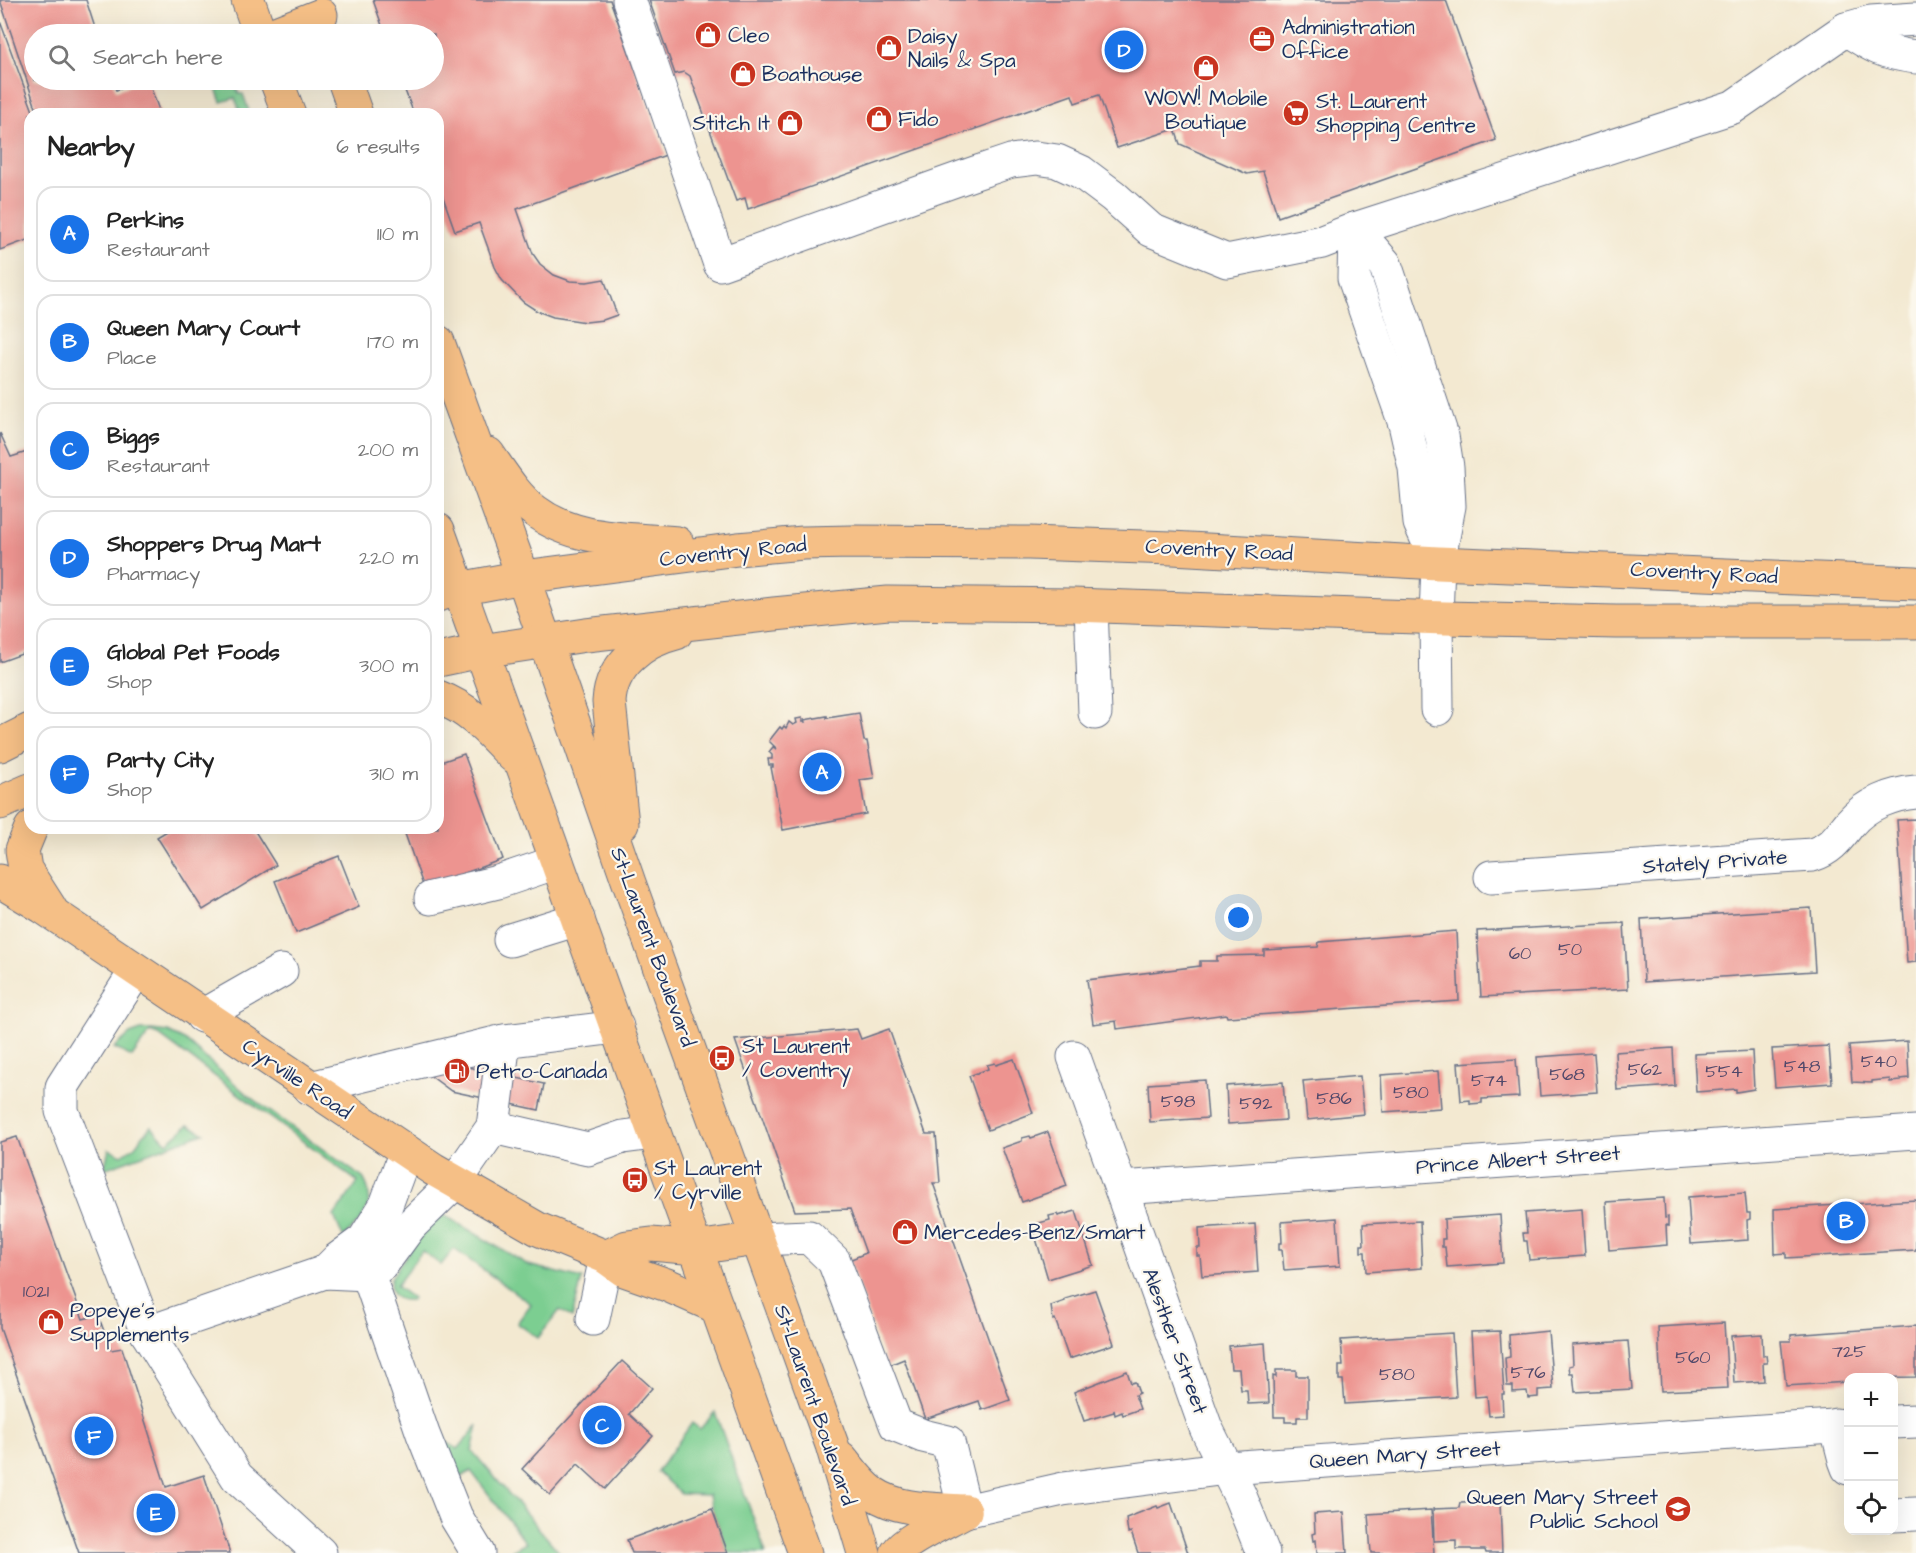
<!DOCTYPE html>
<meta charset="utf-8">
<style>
:root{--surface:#fff;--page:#f2f2f2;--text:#222;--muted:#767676;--line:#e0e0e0;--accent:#1a73e8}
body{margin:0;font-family:"Architects Daughter",sans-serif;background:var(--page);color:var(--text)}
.controls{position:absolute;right:18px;bottom:18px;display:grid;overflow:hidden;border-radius:12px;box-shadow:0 6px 24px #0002}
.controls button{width:54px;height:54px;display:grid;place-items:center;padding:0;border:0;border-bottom:2px solid var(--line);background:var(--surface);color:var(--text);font:30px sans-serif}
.you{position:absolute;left:1239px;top:918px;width:21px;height:21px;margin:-15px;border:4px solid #fff;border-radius:50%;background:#1a73e8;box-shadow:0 0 0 9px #1a73e833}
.badge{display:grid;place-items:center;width:39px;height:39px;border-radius:50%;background:var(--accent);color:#fff;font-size:20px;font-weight:700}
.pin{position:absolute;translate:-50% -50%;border:3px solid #fff;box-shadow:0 2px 6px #0006}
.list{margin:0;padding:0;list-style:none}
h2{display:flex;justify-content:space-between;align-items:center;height:78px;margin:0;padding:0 24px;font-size:26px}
h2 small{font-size:20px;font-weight:400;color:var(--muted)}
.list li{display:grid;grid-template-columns:39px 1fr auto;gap:18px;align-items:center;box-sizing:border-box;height:96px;margin:0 12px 12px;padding:0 12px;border:2px solid var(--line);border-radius:18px}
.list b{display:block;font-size:22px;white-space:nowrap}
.list p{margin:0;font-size:20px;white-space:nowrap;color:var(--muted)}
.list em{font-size:20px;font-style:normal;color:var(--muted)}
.icon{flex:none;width:33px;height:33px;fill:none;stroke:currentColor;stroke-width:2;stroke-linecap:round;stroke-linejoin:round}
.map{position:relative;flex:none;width:1916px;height:1553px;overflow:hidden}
.search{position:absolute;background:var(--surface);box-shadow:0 6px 24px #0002;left:24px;top:24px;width:420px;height:66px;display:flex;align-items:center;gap:15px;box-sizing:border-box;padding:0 21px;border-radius:33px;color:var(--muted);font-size:22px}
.panel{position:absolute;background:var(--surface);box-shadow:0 6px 24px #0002;left:24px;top:108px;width:420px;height:726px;border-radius:18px}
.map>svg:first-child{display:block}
.green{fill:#7bce91;stroke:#4b7e78;stroke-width:1.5}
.building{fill:#ed9490}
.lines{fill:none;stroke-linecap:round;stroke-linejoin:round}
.minor-casing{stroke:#677086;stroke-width:35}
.major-casing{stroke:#677086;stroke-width:35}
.minor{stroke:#fff;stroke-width:33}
.major{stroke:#f5bf86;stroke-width:33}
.labels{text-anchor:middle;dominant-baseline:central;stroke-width:4.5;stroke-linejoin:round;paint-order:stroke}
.number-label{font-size:18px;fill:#50486a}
.poi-label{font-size:21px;fill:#1b2f5e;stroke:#fbf7ec;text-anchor:start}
.street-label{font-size:21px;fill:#1b2f5e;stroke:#fbf7ec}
</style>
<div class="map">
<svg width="1916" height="1553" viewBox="0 0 1916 1553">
<rect width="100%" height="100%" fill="#fbf7ec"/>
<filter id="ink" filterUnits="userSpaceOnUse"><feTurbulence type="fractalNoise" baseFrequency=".0167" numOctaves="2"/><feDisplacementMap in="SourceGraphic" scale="12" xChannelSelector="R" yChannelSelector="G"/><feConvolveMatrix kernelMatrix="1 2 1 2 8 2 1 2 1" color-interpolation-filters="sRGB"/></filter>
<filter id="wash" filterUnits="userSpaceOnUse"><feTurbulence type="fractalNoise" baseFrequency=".008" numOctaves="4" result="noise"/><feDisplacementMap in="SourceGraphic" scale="24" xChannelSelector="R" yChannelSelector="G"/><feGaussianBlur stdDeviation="1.35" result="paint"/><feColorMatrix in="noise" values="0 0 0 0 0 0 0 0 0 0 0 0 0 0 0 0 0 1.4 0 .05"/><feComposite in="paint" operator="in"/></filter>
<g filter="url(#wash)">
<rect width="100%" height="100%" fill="#f3e9d1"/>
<!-- green -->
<g class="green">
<path d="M213,80H233L239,94H243L250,114H241L235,98L221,102Z"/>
<path d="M141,1030H152L168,1032L186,1041L250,1097L363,1178C378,1201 362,1222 343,1237L334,1216L358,1182L159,1035L150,1032L132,1057L114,1048L130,1034Z"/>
<path d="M188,1125L204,1133L104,1169L109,1149L122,1155L135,1146L151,1126L167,1143Z"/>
<path d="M444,1215L528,1265L582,1279L572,1318L560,1310L538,1338L517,1323L531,1304L454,1249L441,1265L422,1251L396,1286L412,1298L411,1300C395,1302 388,1293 391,1278L425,1227Z"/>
<path d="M715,1412L766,1553H728L712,1509L709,1495L681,1494L657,1472L692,1423L700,1429Z"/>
<path d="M478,1425L472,1451L560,1553H508L526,1543L471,1471L453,1482L437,1437L458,1449Z"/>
</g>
<g id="blocks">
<!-- building -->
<g class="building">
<path d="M0,0H86L97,34H34V80H112L116,90L148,80L160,113L38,114Z"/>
<path d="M373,0H610L666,155L517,209L533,254L540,264L554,275L570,281L587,282L604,279L617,315L603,320L586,322L553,317L537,311L523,302L502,280L495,267L479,223L455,231L438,183V114H414L401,80H434V34H385Z"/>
<path d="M649,0H1446L1496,140L1278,217L1263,171L1247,174L1180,144L1175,129L1117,148L1099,95L1075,103L1072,95L748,209L745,198L736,201L690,76L684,72L675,74Z"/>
<path d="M0,21L34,114H30V239L0,250Z"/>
<path d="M0,433L11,457L30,451V651L0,662Z"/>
<path d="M859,713L864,741H867L874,778L860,780L866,814L783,830L771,767H773V765H769L768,759H772V755L769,752L773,747L777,749L769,741L780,727L782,729L784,726L786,728L789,722L793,725L797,723L796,719L802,718V722H805L804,720L827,716V718Z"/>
<path d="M464,754L503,859L424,888L403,828H438V763Z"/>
<path d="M1916,819V962L1907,963L1897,820Z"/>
<path d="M172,828H253L276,865L203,910L157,837Z"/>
<path d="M339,856L359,907L296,933L275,881Z"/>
<path d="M1811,908L1815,971L1644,982L1641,919Z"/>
<path d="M1624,923L1628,989L1481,997L1477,931Z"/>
<path d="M1456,931L1459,1001L1227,1017L1226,1014L1117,1029L1116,1021L1093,1024L1087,980L1200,966V961H1217V956L1264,955V950L1318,947L1319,942Z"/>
<path d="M857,1029L861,1039L889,1029L926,1134H936L940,1183H933L1010,1400L982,1410L979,1401L925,1419L904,1359L887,1366L849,1260L866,1253L850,1209L795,1211L735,1040Z"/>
<path d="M1907,1041L1909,1078L1901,1079V1081L1890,1082V1079L1872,1081V1083L1852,1082L1849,1045Z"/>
<path d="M1829,1046L1832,1083L1775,1087L1772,1049Z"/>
<path d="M422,1047L454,1064L544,1084L539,1110L451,1091L432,1077Z"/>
<path d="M1673,1048L1675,1086L1617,1090L1615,1052Z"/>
<path d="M1752,1051L1754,1089L1736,1092V1089L1696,1092L1694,1054Z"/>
<path d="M1594,1053L1597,1092L1540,1096L1537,1057Z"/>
<path d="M1014,1059L1033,1113L988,1130L969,1076L988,1069L987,1065L995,1063L996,1065Z"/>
<path d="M1516,1059L1519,1097L1482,1099V1103L1470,1104V1100L1461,1101L1458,1063Z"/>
<path d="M1438,1071L1441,1108L1383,1112L1381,1075Z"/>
<path d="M1360,1076L1364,1114L1307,1120L1303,1081Z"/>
<path d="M1205,1080L1208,1118L1150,1122L1148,1084Z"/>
<path d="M1283,1082L1286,1120L1228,1124L1226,1086Z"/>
<path d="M1048,1132L1067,1186L1022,1202L1002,1148L1022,1141V1138L1030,1136L1031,1138Z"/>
<path d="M17,1137L83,1319L98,1315L111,1350L122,1348L166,1487L204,1475L230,1553H79L0,1328V1142Z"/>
<path d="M1745,1193L1747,1213H1750V1219L1747,1220L1748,1240L1691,1244L1688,1197Z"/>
<path d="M1664,1198L1665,1218L1668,1217V1226L1666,1225L1667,1245L1609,1250L1606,1202Z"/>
<path d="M1916,1200V1250L1786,1258V1253L1775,1254L1774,1209Z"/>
<path d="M1582,1209L1585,1256L1529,1260L1527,1241H1524L1523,1233H1527L1525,1213Z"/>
<path d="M1076,1211L1093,1265L1048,1279L1032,1225L1050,1220L1049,1216L1057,1214L1058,1216Z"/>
<path d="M1500,1215L1503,1263L1447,1267L1445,1247H1442V1239H1445L1444,1219Z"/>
<path d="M1337,1218L1340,1266L1284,1270L1282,1250H1279V1243H1282L1281,1222Z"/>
<path d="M1420,1221L1422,1268L1366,1272L1365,1252H1361V1245H1364L1363,1224Z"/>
<path d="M1255,1224L1258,1272L1202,1276L1200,1256H1197V1248H1200L1199,1228Z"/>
<path d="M1095,1290L1114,1344L1069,1359L1055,1319L1053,1320L1051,1306L1065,1301V1299Z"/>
<path d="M1724,1323L1728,1388L1661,1391L1658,1327Z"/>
<path d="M1916,1326V1377L1848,1378V1382L1786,1386L1781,1341H1791V1335Z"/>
<path d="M1500,1331L1504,1394H1502L1503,1415L1489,1416L1487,1396L1475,1397L1471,1332Z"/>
<path d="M1548,1331L1553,1389L1538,1390V1397L1528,1398L1527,1391L1513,1392V1386H1507L1505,1358L1510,1357L1509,1335Z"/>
<path d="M1452,1333L1456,1397L1345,1404L1343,1380H1339V1366H1343L1341,1340Z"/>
<path d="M1762,1334L1763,1356L1766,1355L1767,1363H1763L1764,1381L1734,1383L1731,1336Z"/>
<path d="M1628,1341L1632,1389L1575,1392L1573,1373H1570L1569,1366L1573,1365L1572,1345Z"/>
<path d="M1265,1343L1269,1403L1248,1404L1247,1390H1241L1239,1369H1231L1229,1346Z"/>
<path d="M622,1361L652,1388L629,1414L653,1436L605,1489L578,1464L550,1495L522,1469Z"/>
<path d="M1276,1370H1296V1376H1308V1417H1297V1422H1285V1417H1274L1273,1376L1276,1377Z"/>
<path d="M1127,1371L1131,1383L1135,1382L1139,1393L1135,1395L1140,1409L1123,1415L1122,1412L1115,1415L1114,1410V1412L1084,1421L1074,1392Z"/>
<path d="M1500,1502L1502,1553H1486L1485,1550H1472L1471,1549H1456V1540L1434,1541L1433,1509L1459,1508L1460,1503Z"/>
<path d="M1171,1503L1188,1553H1138L1131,1532L1128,1533L1126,1518L1157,1506L1158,1508Z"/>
<path d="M712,1509L728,1553H632L627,1540Z"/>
<path d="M1431,1510L1434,1553H1371L1368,1514Z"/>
<path d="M1344,1512L1347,1553H1317L1316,1540L1313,1541L1312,1534L1315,1533L1314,1514Z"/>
</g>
</g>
</g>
<g filter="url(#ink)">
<use href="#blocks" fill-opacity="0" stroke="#677086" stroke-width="1.5"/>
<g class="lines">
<defs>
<g id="minor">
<path d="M629,0L720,264L975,173L1011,161L1036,158L1057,161L1081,172L1113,196L1151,230L1227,261L1322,242L1355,229L1733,107L1846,29L1871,22L1916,19"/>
<path d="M1846,29C1873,47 1883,53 1916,57"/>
<path d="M1355,229L1385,264L1442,436L1447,467L1449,506L1438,563L1436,618L1437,709"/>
<path d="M1355,229L1354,278L1405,424L1415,468L1420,523L1438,563"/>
<path d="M1091,606L1095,713"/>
<path d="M1491,877L1812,855C1831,849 1838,838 1850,823C1866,804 1892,794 1916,792"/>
<path d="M431,898L498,882L557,862"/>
<path d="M510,940L578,919"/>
<path d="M136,971L62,1087V1111L147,1333L237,1477L320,1553"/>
<path d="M202,1016L281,971"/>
<path d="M504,1041L493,1127L588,1149L623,1137L654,1133"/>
<path d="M1074,1057L1206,1428L1240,1496L1263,1553"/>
<path d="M310,1088L504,1041L617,1027"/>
<path d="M1121,1188L1916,1132"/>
<path d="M757,1239L809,1237L834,1261L896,1425L923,1436L948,1442L965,1511L1063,1489L1227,1468L1848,1425"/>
<path d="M325,1272L338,1259L364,1240L386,1205L406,1151"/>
<path d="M368,1274L423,1434L456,1517L478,1553"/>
<path d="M593,1319L606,1257"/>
<path d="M147,1333L325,1272L368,1274L382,1264L410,1226L455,1182L493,1127"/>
<path d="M1894,1422L1916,1421"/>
<path d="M1836,1425L1845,1460L1848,1468"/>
<path d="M1894,1515L1916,1514"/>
</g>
<g id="major">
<path d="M248,0L260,34"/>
<path d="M273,34L321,15"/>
<path d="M276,80L289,114"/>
<path d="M344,80L356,114"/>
<path d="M438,342L523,577L629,883L832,1445L864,1553"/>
<path d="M488,454C502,474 516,497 535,511C576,542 629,538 677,543"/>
<path d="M438,530L805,1553"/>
<path d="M438,595L459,589L523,577L738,549L803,543L852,542L1029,543L1172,548L1438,563L1916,583"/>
<path d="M438,660L481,651L586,635L774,614L888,603L1073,605L1445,618L1616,622H1916"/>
<path d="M438,697C470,709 490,732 513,756"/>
<path d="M0,745L30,730"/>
<path d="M0,803L30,790"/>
<path d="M622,824L609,702C611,665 643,641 676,633"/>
<path d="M31,828L22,850L25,869L50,908"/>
<path d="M0,881L43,907L433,1169L538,1229L606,1257L624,1270L667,1285L717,1307"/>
<path d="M606,1257L627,1247L651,1244L696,1248L757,1239"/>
<path d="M841,1458C851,1470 860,1484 873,1493C899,1511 935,1509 965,1511"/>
<path d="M897,1553C906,1539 948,1521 965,1511"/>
</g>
</defs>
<!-- minor casing -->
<use href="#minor" class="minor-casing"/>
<!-- major casing -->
<use href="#major" class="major-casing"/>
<!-- minor -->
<use href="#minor" class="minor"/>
<!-- major -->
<use href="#major" class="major"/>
</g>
</g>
<!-- icons -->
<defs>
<symbol id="shop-disc" viewBox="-11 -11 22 22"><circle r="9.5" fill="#c8321e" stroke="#fbf7ec"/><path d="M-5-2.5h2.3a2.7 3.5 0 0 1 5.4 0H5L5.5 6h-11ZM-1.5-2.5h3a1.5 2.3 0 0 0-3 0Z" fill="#fff"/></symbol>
<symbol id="office-disc" viewBox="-11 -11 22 22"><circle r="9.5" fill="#c8321e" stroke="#fbf7ec"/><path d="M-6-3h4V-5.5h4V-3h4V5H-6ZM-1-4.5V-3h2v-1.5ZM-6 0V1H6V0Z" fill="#fff"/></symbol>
<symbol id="supermarket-disc" viewBox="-11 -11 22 22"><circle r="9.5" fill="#c8321e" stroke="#fbf7ec"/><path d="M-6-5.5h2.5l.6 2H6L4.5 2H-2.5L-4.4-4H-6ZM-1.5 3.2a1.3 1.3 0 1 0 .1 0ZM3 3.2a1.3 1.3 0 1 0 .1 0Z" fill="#fff"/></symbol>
<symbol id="bus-disc" viewBox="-11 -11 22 22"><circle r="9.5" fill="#c8321e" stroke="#fbf7ec"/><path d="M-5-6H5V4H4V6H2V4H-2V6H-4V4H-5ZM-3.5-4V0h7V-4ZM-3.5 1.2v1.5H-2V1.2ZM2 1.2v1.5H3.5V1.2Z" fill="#fff"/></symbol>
<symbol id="fuel-disc" viewBox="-11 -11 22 22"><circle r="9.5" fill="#c8321e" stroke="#fbf7ec"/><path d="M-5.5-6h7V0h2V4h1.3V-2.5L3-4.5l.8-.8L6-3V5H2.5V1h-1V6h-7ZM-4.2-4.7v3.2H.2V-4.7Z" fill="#fff"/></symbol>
<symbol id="school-disc" viewBox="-11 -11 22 22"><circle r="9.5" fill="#c8321e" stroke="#fbf7ec"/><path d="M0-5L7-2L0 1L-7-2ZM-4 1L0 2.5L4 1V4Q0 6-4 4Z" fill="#fff"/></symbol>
</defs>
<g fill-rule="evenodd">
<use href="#shop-disc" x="693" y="20" width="30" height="30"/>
<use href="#office-disc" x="1247" y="24" width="30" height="30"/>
<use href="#shop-disc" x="874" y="33" width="30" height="30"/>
<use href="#shop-disc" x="1191" y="53" width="30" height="30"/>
<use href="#shop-disc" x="728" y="59" width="30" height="30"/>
<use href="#supermarket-disc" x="1281" y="98" width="30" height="30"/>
<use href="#shop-disc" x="864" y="104" width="30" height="30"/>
<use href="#shop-disc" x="775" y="108" width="30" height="30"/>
<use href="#bus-disc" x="707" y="1043" width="30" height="30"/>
<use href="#fuel-disc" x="442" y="1056" width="30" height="30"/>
<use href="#bus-disc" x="620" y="1165" width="30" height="30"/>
<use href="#shop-disc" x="890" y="1217" width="30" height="30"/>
<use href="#shop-disc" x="36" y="1307" width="30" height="30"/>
<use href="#school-disc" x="1663" y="1494" width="30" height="30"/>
</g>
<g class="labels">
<!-- number labels -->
<g class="number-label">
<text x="1570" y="949">50</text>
<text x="1520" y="953">60</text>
<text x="1879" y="1061">540</text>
<text x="1802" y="1066">548</text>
<text x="1645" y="1069">562</text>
<text x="1724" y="1071">554</text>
<text x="1567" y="1074">568</text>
<text x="1489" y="1080">574</text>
<text x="1411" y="1092">580</text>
<text x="1334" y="1098">586</text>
<text x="1178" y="1101">598</text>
<text x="1256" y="1103">592</text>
<text x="36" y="1291">1021</text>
<text x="1849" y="1351">725</text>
<text x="1693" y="1357">560</text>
<text x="1528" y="1372">576</text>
<text x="1397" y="1374">580</text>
</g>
<!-- poi labels -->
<g class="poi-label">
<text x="1282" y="27">Administration<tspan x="1282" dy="24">Office</tspan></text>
<text x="728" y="35">Cleo</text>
<text x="908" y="36">Daisy<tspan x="908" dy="24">Nails &amp; Spa</tspan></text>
<text x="762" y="74">Boathouse</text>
<text x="1206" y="98" text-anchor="middle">WOW! Mobile<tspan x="1206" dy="24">Boutique</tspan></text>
<text x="1316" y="101">St. Laurent<tspan x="1316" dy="24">Shopping Centre</tspan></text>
<text x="898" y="119">Fido</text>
<text x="770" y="123" text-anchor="end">Stitch It</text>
<text x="742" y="1046">St Laurent<tspan x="742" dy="24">/ Coventry</tspan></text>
<text x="476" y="1071">Petro-Canada</text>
<text x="654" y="1168">St Laurent<tspan x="654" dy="24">/ Cyrville</tspan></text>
<text x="924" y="1232">Mercedes-Benz/Smart</text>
<text x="70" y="1310">Popeye's<tspan x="70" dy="24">Supplements</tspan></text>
<text x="1658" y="1497" text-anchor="end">Queen Mary Street<tspan x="1658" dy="24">Public School</tspan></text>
</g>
<!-- street labels -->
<g class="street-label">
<text transform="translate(1219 550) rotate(3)">Coventry Road</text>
<text transform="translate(733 552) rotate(-6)">Coventry Road</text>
<text transform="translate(1704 573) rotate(3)">Coventry Road</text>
<text transform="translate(1715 862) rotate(-4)">Stately Private</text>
<text transform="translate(653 947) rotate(70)">St-Laurent Boulevard</text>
<text transform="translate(297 1079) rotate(34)">Cyrville Road</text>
<text transform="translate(1518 1160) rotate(-4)">Prince Albert Street</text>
<text transform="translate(1175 1341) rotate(70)">Alesther Street</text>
<text transform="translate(815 1405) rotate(71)">St-Laurent Boulevard</text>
<text transform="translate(1405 1455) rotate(-4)">Queen Mary Street</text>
</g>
</g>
</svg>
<div class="controls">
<button>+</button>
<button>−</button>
<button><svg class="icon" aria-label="locate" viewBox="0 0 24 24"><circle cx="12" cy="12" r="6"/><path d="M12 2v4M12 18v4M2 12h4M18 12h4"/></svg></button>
</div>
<div class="you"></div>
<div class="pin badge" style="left:822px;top:772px">A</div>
<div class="pin badge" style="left:1846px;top:1221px">B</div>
<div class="pin badge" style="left:602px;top:1425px">C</div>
<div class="pin badge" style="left:1124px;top:50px">D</div>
<div class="pin badge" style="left:156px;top:1513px">E</div>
<div class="pin badge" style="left:94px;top:1436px">F</div>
<div class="search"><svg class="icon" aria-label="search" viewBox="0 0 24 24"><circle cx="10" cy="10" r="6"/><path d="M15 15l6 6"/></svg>Search here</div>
<section class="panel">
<h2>Nearby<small>6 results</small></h2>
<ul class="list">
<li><span class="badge">A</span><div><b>Perkins</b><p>Restaurant</p></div><em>110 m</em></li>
<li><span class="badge">B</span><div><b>Queen Mary Court</b><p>Place</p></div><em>170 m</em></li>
<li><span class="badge">C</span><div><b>Biggs</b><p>Restaurant</p></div><em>200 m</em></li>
<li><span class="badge">D</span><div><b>Shoppers Drug Mart</b><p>Pharmacy</p></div><em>220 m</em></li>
<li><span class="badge">E</span><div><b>Global Pet Foods</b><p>Shop</p></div><em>300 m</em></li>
<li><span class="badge">F</span><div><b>Party City</b><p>Shop</p></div><em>310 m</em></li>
</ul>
</section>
</div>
